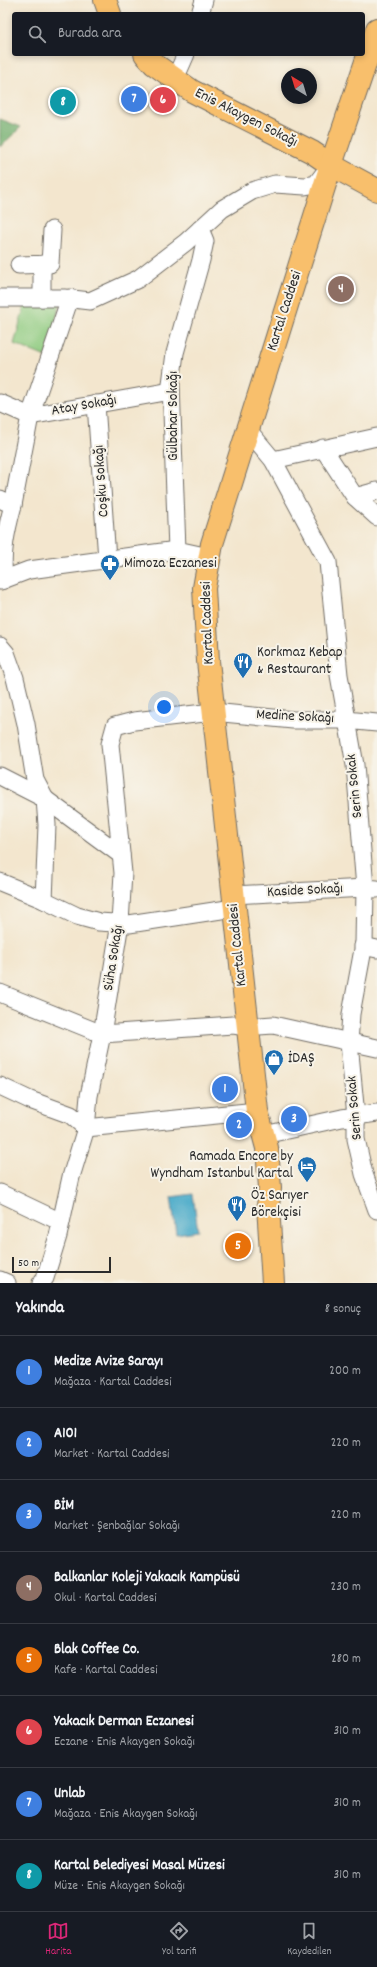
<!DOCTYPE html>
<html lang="tr">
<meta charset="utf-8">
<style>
:root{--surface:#171b24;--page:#242831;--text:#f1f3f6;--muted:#9ea1a6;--line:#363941;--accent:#db2777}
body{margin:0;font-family:Dekko,sans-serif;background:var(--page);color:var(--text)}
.compass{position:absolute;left:281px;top:68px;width:36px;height:36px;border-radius:50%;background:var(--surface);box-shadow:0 2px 6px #0003;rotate:322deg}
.scale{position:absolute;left:12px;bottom:10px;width:99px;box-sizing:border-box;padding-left:4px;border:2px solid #2b2b2b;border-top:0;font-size:11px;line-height:14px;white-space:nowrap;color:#2b2b2b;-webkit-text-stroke:3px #f7f3e8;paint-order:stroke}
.you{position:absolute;left:164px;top:707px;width:14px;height:14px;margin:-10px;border:3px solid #fff;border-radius:50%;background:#1a73e8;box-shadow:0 0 0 6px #1a73e833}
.badge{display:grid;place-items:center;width:26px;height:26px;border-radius:50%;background:var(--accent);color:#fff;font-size:13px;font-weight:700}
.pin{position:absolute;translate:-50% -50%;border:2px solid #fff;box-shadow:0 1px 4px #0006}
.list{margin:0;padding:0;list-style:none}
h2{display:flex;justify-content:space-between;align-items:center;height:52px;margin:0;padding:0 16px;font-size:17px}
h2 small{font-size:13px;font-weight:400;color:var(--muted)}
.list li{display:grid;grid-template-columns:26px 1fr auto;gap:12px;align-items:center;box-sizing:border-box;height:72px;padding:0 16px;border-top:1px solid var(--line)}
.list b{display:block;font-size:15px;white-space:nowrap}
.list p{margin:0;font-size:13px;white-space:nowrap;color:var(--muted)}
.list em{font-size:13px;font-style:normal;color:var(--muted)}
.icon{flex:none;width:22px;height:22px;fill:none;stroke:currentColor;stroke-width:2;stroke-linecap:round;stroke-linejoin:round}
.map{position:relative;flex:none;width:377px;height:1283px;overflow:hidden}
.search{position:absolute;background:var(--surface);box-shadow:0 2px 6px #0003;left:12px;right:12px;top:12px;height:44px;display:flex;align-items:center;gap:10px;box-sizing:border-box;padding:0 14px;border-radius:4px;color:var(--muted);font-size:15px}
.sheet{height:628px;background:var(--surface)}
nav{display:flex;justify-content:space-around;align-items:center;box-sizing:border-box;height:56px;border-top:1px solid var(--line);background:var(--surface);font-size:11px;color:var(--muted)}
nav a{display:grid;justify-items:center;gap:2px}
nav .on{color:var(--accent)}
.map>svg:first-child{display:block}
.green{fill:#8ecb80;stroke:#5c7b56}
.forest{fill:#72af6e;stroke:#4e6d4c}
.water{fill:#4aaac9;stroke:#3a6a7a}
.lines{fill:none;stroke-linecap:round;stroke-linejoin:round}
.minor-casing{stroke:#716c64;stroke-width:19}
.major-casing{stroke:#716c64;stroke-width:24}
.minor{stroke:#fff;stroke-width:17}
.major{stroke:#f8bf6c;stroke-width:22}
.labels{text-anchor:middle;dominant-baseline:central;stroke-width:4;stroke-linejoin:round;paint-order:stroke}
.street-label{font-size:15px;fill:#2b2b2b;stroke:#f7f3e8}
.poi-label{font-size:15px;fill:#2b2b2b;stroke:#f7f3e8;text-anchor:start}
</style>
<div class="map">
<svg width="377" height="1283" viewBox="0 0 377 1283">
<rect width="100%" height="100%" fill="#f7f3e8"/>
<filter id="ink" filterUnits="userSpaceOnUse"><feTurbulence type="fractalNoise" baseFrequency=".025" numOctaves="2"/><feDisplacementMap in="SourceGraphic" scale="8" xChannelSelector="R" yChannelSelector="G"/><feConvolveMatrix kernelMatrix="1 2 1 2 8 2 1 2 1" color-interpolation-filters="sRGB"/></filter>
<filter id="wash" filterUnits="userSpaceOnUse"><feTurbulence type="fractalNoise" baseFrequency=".012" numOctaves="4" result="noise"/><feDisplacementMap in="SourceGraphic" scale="16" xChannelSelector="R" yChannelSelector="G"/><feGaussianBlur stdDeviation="0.9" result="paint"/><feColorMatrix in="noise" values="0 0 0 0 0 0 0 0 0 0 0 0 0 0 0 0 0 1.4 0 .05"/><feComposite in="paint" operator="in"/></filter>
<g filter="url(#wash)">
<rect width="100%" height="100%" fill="#f3e6ce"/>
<!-- green -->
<path class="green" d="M25,304H60L46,357L14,344Z"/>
<!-- forest -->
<path class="forest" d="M0,119L21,127L0,147Z"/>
<!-- water -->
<path class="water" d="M193,1194L198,1231L176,1234L171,1197Z"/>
</g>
<g filter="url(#ink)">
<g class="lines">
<defs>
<g id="minor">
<path d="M200,14L204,0"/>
<path d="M175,79L186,54"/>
<path d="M200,229L205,241L201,260L175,353L171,384L177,550L209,557"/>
<path d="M19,265L50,264L52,230"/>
<path d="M0,298H64L90,301L138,279L186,242L222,209L252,191L275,184L305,186L316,184L329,167"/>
<path d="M42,298V264"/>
<path d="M0,403L30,416L171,391"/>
<path d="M96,404L107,559"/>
<path d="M248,430L273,460L328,562L339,675L355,765L365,888L364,944L351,1014L349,1043L356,1116V1139L364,1174L377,1210"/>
<path d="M323,448L355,497L377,517"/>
<path d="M273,460L377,437"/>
<path d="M355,497L377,491"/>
<path d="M0,499L13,505L30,416L70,298"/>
<path d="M4,580C1,554 6,531 13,505"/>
<path d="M0,581L29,570L177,550"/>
<path d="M0,646L6,653L15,678L26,724L35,780L45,799L47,825L44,900L0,882"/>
<path d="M0,776L45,799L121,855"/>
<path d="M233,895L365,888L377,889"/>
<path d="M44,900L77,916L99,922L129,924L234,908"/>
<path d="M363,946L377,949"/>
<path d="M0,993L102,1034L233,1025L247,1027L273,1025L377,1048"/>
<path d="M0,1086L30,1100L71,1115L86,1128L257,1111"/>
<path d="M264,1135L342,1118L377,1113"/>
<path d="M0,1193L61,1222"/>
<path d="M0,1280L7,1283"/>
<path d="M41,1283L45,1278L58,1236L71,1177L86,1128L89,1096L102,1034L120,923L123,873L110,744L115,726L134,721L213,712L293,720H346L377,723"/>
</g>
<g id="major">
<path d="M105,0L110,14"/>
<path d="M145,54L154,64L192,91L312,152L331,165L377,190"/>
<path d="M273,1283L268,1206L270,1188L267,1148L257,1111L208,661L204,588L212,544L331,165L377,29"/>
</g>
</defs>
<!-- minor casing -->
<use href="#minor" class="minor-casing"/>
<!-- major casing -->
<use href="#major" class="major-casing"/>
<!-- minor -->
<use href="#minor" class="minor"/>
<!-- major -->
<use href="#major" class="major"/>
</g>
</g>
<!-- icons -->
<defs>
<symbol id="pharmacy-pin" viewBox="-11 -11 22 30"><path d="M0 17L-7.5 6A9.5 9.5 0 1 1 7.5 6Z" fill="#1f6fb2" stroke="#f7f3e8"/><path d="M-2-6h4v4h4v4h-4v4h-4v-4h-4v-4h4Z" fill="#fff"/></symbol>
<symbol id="restaurant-pin" viewBox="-11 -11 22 30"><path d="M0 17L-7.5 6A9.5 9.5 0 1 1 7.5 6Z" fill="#1f6fb2" stroke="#f7f3e8"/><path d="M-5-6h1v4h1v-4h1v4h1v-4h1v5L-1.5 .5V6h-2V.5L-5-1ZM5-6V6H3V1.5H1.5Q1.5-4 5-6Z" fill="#fff"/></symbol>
<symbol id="shop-pin" viewBox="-11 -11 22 30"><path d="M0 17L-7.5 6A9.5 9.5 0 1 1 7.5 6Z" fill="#1f6fb2" stroke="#f7f3e8"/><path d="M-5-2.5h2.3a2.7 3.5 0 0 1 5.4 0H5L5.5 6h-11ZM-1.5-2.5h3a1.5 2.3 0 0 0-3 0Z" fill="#fff"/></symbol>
<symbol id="hotel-pin" viewBox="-11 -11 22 30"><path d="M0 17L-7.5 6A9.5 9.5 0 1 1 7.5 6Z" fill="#1f6fb2" stroke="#f7f3e8"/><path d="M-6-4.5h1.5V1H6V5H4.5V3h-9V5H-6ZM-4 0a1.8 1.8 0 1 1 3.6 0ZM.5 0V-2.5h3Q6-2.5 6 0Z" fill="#fff"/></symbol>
</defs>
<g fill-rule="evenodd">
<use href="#pharmacy-pin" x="99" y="553" width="22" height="30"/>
<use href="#restaurant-pin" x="232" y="651" width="22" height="30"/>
<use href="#shop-pin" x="263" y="1048" width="22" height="30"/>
<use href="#hotel-pin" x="296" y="1155" width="22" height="30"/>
<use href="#restaurant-pin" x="226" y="1194" width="22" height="30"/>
</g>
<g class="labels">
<!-- street labels -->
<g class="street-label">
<text transform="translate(246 118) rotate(27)">Enis Akaygen Sokağı</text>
<text transform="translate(285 311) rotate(-72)">Kartal Caddesi</text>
<text transform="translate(84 406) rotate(-10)">Atay Sokağı</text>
<text transform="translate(174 416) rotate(-90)">Gülbahar Sokağı</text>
<text transform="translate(102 481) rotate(-94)">Coşku Sokağı</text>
<text transform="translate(208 623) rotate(-92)">Kartal Caddesi</text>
<text transform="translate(295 717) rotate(3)">Medine Sokağı</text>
<text transform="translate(355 786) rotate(-96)">Serin Sokak</text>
<text transform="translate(305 891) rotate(-3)">Kaside Sokağı</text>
<text transform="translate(238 945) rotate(-96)">Kartal Caddesi</text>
<text transform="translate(114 958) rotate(-81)">Süha Sokağı</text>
<text transform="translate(355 1108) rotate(-95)">Serin Sokak</text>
</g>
<!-- poi labels -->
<g class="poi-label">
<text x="124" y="564">Mimoza Eczanesi</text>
<text x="257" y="653">Korkmaz Kebap<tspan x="257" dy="17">&amp; Restaurant</tspan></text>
<text x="288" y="1059">İDAŞ</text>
<text x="293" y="1157" text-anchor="end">Ramada Encore by<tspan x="293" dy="17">Wyndham Istanbul Kartal</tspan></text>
<text x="251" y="1196">Öz Sarıyer<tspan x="251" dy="17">Börekçisi</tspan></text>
</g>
</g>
</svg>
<svg class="compass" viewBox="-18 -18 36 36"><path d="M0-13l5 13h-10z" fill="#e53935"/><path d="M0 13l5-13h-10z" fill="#9ea1a6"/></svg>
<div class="scale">50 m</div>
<div class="you"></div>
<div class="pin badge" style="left:225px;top:1089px;background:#3f7fe0">1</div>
<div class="pin badge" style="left:239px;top:1125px;background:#3f7fe0">2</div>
<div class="pin badge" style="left:294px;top:1119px;background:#3f7fe0">3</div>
<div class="pin badge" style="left:341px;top:289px;background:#8d6e63">4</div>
<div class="pin badge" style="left:238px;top:1246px;background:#e8710a">5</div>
<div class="pin badge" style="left:163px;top:100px;background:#e0444e">6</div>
<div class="pin badge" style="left:134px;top:99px;background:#3f7fe0">7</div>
<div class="pin badge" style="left:63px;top:102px;background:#0f9aa8">8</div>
<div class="search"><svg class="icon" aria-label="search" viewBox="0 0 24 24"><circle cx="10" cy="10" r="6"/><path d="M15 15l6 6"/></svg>Burada ara</div>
</div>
<section class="sheet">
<h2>Yakında<small>8 sonuç</small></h2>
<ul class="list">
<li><span class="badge" style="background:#3f7fe0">1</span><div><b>Medize Avize Sarayı</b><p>Mağaza · Kartal Caddesi</p></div><em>200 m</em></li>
<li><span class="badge" style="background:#3f7fe0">2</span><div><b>A101</b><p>Market · Kartal Caddesi</p></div><em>220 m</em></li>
<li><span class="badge" style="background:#3f7fe0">3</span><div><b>BİM</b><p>Market · Şenbağlar Sokağı</p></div><em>220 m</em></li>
<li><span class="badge" style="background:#8d6e63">4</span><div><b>Balkanlar Koleji Yakacık Kampüsü</b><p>Okul · Kartal Caddesi</p></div><em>230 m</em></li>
<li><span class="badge" style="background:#e8710a">5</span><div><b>Blak Coffee Co.</b><p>Kafe · Kartal Caddesi</p></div><em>280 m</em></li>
<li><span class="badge" style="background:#e0444e">6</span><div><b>Yakacık Derman Eczanesi</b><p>Eczane · Enis Akaygen Sokağı</p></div><em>310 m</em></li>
<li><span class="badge" style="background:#3f7fe0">7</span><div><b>Unlab</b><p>Mağaza · Enis Akaygen Sokağı</p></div><em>310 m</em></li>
<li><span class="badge" style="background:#0f9aa8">8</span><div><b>Kartal Belediyesi Masal Müzesi</b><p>Müze · Enis Akaygen Sokağı</p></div><em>310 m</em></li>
</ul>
</section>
<nav>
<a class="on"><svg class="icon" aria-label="map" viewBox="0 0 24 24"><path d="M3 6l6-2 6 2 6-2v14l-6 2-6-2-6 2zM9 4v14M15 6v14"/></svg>Harita</a>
<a><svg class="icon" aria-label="directions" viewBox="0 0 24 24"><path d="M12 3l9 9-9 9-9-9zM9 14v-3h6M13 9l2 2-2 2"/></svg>Yol tarifi</a>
<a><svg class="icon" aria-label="saved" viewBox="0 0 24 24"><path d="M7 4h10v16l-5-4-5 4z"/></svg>Kaydedilen</a>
</nav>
